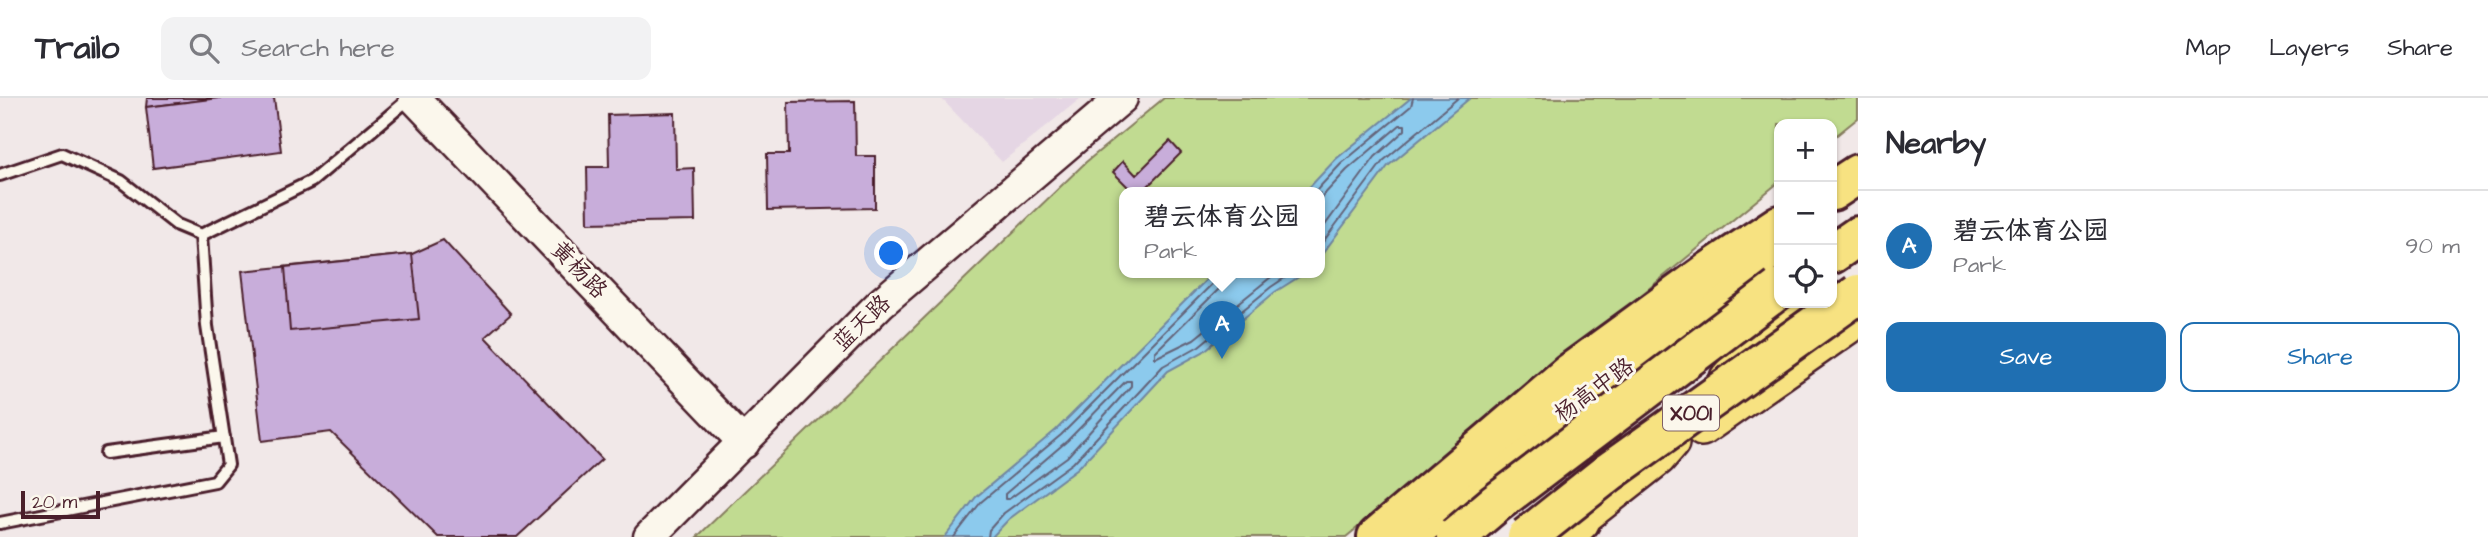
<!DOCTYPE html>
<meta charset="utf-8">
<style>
:root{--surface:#fff;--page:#f2f2f3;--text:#2b2b33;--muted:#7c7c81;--line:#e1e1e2;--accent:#1f6fb2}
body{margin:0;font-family:"Architects Daughter","LXGW WenKai TC",sans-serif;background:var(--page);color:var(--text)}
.controls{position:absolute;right:21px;top:21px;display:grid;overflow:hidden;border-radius:14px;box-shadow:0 2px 5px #0004}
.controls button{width:63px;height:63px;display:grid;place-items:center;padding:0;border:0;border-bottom:2px solid var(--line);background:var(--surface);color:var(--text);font:35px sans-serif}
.scale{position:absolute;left:21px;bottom:18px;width:79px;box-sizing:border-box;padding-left:7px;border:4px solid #4a1f2b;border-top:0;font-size:19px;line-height:24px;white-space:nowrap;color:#4a1f2b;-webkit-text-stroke:5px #fbf7ec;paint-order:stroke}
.you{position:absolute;left:892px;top:156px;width:24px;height:24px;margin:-18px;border:5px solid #fff;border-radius:50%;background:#1a73e8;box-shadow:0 0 0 10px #1a73e833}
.badge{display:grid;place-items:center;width:46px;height:46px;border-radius:50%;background:var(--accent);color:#fff;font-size:23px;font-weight:700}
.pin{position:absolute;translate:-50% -58px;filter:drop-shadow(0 2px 4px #0008)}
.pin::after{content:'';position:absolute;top:37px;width:24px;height:21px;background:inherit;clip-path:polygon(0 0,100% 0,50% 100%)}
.popup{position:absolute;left:1119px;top:89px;width:206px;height:91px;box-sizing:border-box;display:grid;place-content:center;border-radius:14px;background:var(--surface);filter:drop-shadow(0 2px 5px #0005);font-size:23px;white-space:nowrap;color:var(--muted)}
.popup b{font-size:26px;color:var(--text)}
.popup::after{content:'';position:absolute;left:50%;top:100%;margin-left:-14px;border:14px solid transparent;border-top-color:var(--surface)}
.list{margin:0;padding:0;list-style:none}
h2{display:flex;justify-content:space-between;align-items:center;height:91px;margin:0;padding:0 28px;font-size:30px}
h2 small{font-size:23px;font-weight:400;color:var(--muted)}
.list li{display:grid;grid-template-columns:46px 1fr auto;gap:21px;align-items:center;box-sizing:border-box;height:112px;padding:0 28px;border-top:2px solid var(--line)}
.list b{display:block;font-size:26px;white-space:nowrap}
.list p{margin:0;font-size:23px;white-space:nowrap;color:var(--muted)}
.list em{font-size:23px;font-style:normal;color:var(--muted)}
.actions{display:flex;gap:14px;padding:21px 28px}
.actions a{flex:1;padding:16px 0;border:2px solid var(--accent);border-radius:14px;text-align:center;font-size:24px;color:var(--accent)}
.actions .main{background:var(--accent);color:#fff}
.icon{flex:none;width:38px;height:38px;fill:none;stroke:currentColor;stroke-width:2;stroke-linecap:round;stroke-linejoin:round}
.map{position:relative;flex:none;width:1858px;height:439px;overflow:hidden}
header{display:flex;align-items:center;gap:42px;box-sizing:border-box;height:98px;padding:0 35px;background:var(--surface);border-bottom:2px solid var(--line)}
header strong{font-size:33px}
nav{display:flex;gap:38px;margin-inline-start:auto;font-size:24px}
.search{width:490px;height:63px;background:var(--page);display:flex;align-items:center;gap:18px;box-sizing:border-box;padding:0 24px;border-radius:14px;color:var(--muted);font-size:26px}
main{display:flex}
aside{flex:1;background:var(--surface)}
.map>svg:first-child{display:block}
.built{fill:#e5d6e4}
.green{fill:#c1db91;stroke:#867d5e;stroke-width:2;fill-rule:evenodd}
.water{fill:#8ccaed;stroke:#72869f;stroke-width:2}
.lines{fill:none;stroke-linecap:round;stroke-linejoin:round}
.shore{stroke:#646379;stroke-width:2}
.building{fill:#c8adda;stroke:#4a1f2b;stroke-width:2}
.lane-casing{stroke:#4a1f2b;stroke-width:16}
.secondary-casing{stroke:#4a1f2b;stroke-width:35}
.primary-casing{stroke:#4a1f2b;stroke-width:38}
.highway-casing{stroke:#4a1f2b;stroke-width:44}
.lane{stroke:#fbf7ec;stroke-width:10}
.secondary{stroke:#fbf7ec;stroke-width:30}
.primary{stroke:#f7e281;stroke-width:33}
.highway{stroke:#f7e281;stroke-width:38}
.highway-bridge-casing{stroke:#4a1f2b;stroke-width:44;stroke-linecap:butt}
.highway-bridge{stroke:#f7e281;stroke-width:38}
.labels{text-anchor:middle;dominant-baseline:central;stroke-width:6;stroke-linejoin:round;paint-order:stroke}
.shield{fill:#fbf7ec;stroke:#7f6065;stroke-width:2}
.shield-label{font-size:21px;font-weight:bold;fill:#4a1f2b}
.street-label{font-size:23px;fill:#4a1f2b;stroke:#fbf7ec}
</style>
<header>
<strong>Trailo</strong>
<div class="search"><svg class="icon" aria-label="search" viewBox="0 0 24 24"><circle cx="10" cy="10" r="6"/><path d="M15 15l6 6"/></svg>Search here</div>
<nav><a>Map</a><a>Layers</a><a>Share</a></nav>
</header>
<main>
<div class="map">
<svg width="1858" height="439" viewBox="0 0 1858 439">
<rect width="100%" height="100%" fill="#f1e8e8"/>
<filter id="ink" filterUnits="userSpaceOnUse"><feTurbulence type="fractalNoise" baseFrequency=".0143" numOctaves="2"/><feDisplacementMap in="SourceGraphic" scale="14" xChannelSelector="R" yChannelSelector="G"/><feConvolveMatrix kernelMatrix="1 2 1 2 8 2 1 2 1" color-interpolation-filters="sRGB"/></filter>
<g filter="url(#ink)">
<!-- built -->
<path class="built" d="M941,0H1081L1002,64Z"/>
<!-- green -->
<path class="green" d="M1164,0H1858V20L1832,41V26H1779V84L1346,439H697L1086,64ZM1124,95H1320V175H1124Z"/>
<!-- water -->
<g class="water">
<path d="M1411,0H1470L1388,68L1320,159V95H1304L1336,61Z"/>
<path d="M1213,175H1305L1275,194L1203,254L1168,273L1078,370L1009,421L992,439H945L976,399L1056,332Z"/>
</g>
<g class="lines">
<!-- shore -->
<g class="shore">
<path d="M1314,95L1341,66L1411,8L1413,0"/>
<path d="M1320,101L1347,72L1400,27H1405V32L1375,59L1320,134"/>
<path d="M1320,148L1383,63L1458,0"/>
<path d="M1226,175L1221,189L1155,254V260L1194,241L1276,175"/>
<path d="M1126,283H1131V288L1067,359L1009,401H1005V396L1067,343Z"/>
<path d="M954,439L981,404L1061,337L1215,183L1217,175"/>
<path d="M988,439L989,432L1004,415L1073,365L1163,268L1199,248L1271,189L1292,175"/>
</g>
</g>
<!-- building -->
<g class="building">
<path d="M147,0H219L146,9Z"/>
<path d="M219,0H274L281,53L153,70L146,9Z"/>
<path d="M855,3L856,58H875V110L768,112L767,56H789L788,4Z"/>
<path d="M675,15L676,71L694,70L695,123L588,125L587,69H609L608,17Z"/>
<path d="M1170,43L1181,55L1141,95H1134L1113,74L1123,63L1136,77Z"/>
<path d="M443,142L511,216L485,239L602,361L517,439H438L331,334L262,343L242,173L412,156Z"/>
<path d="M412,156L419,221L290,233L285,169Z"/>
</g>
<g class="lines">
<defs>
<g id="lane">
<path d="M0,77L62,56L121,83L177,127L201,137L312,83L410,0"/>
<path d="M106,355L224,339"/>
<path d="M0,425L215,383L228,367L207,228L201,137"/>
</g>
<g id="secondary">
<path d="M414,0L744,345"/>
<path d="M649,439L881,205L1122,0"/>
</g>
<g id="primary">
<path d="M1727,280L1772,227L1796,205"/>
<path d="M1702,331L1858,222"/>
<path d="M1560,438L1659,360L1672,345"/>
<path d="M1410,439L1534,336L1713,204L1779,147"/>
</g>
<g id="highway">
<path d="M1832,93L1858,76"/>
<path d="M1832,156L1858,138"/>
<path d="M1377,439L1570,275L1710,173L1779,127"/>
<path d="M1564,439L1580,423"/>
</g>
</defs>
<!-- lane casing -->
<use href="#lane" class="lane-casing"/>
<!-- secondary casing -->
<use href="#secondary" class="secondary-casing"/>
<!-- primary casing -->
<use href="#primary" class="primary-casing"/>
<!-- highway casing -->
<use href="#highway" class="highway-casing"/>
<!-- lane -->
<use href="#lane" class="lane"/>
<!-- secondary -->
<use href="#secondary" class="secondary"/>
<!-- primary -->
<use href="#primary" class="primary"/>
<!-- highway -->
<use href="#highway" class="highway"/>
<defs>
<g id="highway-bridge">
<path d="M1456,439L1495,406L1779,191"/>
<path d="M1527,439L1609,374L1858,196"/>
</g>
</defs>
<!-- highway-bridge casing -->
<use href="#highway-bridge" class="highway-bridge-casing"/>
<!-- highway-bridge -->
<use href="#highway-bridge" class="highway-bridge"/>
</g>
</g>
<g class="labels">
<!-- shield labels -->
<rect class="shield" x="1663" y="297.5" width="56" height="35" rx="5"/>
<g class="shield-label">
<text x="1691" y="315">X001</text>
</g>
<!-- street labels -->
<g class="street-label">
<text transform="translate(579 172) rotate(46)">黄杨路</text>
<text transform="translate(862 225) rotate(-44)">蓝天路</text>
<text transform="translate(1594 292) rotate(-36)">杨高中路</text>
</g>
</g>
</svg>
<div class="controls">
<button>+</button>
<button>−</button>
<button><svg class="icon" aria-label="locate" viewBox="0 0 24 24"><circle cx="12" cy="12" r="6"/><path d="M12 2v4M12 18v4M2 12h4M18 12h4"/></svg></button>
</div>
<div class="scale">20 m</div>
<div class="you"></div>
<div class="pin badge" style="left:1222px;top:261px">A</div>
<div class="popup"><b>碧云体育公园</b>Park</div>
</div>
<aside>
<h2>Nearby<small></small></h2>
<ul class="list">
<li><span class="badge">A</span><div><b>碧云体育公园</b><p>Park</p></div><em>90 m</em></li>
</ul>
<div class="actions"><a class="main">Save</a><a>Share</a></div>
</aside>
</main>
